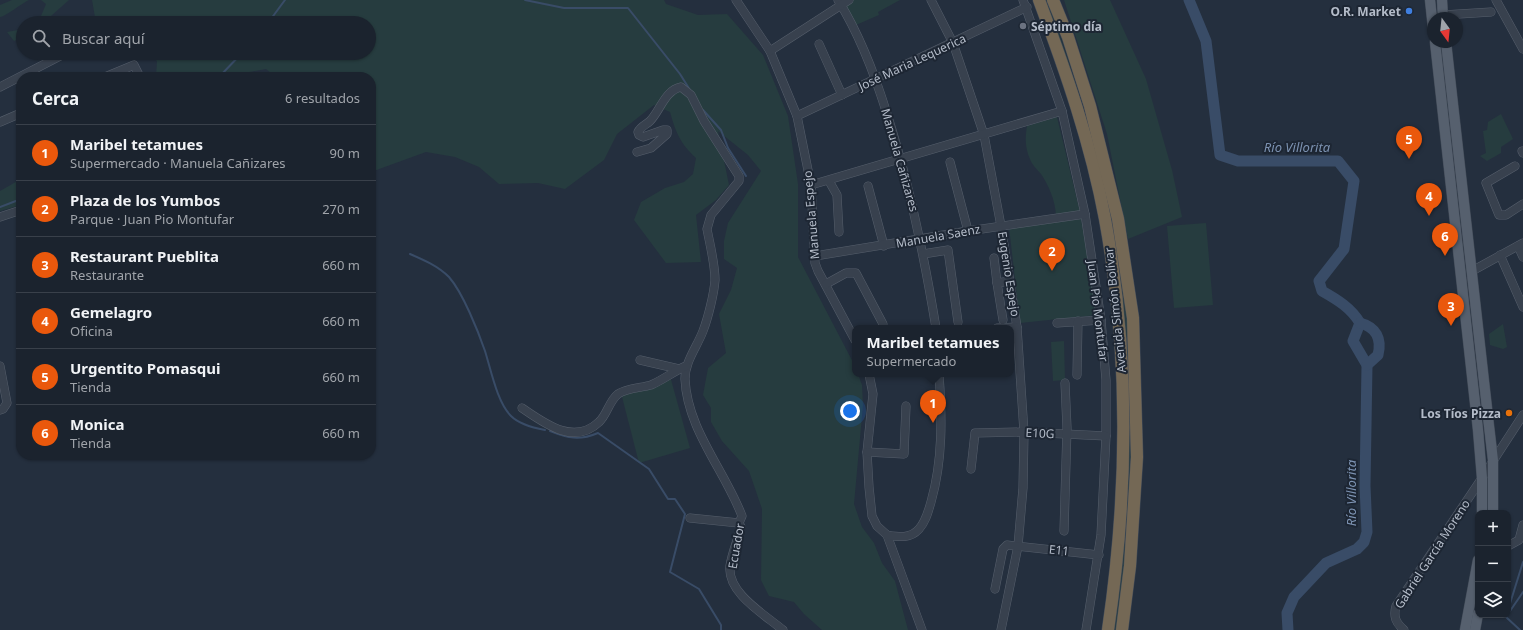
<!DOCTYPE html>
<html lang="es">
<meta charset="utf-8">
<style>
:root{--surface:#1b232e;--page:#242b36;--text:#f1f3f6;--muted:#a0a4aa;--line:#39404a;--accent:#ea580c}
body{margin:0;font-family:"Noto Sans",sans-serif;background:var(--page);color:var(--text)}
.controls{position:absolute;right:12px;bottom:12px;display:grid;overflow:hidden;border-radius:8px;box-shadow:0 1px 3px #0004}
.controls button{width:36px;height:36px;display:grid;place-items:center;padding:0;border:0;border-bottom:1px solid var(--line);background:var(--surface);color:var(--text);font:20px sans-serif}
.compass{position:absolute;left:1427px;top:12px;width:36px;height:36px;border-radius:50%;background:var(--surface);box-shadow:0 1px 3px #0004;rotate:165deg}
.you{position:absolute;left:850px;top:411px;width:14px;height:14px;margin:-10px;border:3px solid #fff;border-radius:50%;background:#1a73e8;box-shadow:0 0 0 6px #1a73e833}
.badge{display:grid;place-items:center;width:26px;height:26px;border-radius:50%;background:var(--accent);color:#fff;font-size:13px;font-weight:700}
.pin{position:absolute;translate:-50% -33px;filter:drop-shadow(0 1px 2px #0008)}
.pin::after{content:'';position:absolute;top:21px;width:14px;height:12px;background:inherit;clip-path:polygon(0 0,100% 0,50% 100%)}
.popup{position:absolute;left:852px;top:325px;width:162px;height:52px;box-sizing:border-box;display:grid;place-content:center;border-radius:8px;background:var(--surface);filter:drop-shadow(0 1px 3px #0005);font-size:13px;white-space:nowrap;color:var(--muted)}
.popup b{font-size:15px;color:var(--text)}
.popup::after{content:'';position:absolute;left:50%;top:100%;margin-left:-8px;border:8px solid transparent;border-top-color:var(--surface)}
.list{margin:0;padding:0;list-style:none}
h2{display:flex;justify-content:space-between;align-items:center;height:52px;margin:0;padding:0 16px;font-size:17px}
h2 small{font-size:13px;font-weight:400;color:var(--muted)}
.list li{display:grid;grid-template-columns:26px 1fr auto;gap:12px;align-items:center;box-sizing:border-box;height:56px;padding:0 16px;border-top:1px solid var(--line)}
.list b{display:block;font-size:15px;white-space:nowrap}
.list p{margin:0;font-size:13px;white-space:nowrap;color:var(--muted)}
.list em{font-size:13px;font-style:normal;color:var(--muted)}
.icon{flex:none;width:22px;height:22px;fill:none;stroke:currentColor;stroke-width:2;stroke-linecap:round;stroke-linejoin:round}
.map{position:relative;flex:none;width:1523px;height:630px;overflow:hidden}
.search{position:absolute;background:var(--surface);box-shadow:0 1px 3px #0004;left:16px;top:16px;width:360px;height:44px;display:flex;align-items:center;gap:10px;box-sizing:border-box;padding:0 14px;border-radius:22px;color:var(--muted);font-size:15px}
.panel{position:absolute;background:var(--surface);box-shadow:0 1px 3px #0004;left:16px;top:72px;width:360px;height:388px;border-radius:16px}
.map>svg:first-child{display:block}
.green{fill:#263c3f}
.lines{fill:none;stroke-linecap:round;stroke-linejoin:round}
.stream{stroke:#394c67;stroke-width:2}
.river{stroke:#394c67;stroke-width:11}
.minor-casing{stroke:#565f6c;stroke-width:9}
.major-casing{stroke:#414a57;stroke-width:11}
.highway-casing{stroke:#434c59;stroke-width:13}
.minor{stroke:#38414e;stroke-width:8}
.major{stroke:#56606e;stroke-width:10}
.highway{stroke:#746855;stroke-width:12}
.shop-dot{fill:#3f7fe0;stroke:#1d2633;stroke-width:1.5}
.worship-dot{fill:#6b7280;stroke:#1d2633;stroke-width:1.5}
.food-dot{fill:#e8710a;stroke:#1d2633;stroke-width:1.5}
.labels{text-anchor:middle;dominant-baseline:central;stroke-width:4;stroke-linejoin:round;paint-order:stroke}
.poi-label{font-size:12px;font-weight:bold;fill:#b4bcc9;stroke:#1d2633;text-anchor:end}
.street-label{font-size:12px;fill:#b4bcc9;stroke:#1d2633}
.water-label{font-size:13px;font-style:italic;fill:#7c92b1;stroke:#1d2633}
</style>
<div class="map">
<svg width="1523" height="630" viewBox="0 0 1523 630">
<rect width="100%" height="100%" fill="#242f3e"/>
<!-- green -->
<g class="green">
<path d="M12,0H29C21,4 6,16 0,17V5Z"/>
<path d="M41,0H69L43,23H31L41,16L46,4Z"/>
<path d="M92,0H664L666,4L698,15L727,14L763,55L788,116L798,184V257L855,366V374H858L862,385L863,405L854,504L862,527L874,543L882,563L895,581L908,630H822L804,614L794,602L769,596L761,580L762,509L749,471L722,441L711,422V408L703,395L708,368L726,353L719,314L731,290L737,268L724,259V241L728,223L761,171L748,155L718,131L729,185L716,200L696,215L701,262L666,263L634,220L641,202L665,188L684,182L693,174L696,158C680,143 676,133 670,112L654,105L617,134L604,160L565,189L538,183L499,184L479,167L455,157L426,152L371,172V77H272V74L266,69L239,74L236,77H156L157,61L149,56L152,53H369V23H114L109,16L99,23H96Z"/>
<path d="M842,0H900L878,12L879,15L856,25Z"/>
<path d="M1044,0H1047C1099,139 1135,285 1133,434C1132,500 1125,565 1117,630H1114C1122,515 1137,399 1119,283Z"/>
<path d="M1064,0H1110L1146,79L1172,170L1182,217L1128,239L1107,134Z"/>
<path d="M23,29V37L14,41L7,32Z"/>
<path d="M1501,114L1513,139L1501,147V153L1487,161L1480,156L1486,153L1483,131L1487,130L1488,122Z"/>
<path d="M1057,117L1080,212L1056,215C1055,200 1049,186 1041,174C1037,169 1032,165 1030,159C1025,148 1025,137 1027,126Z"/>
<path d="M21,179V205L0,211V191Z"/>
<path d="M1081,219L1097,315L1020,323L1009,227Z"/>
<path d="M1206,223L1213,305L1174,308L1167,226Z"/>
<path d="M1503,324L1507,347L1503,349L1490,345L1489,334Z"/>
<path d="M1064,341L1065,380L1053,381L1051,342Z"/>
<path d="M670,376L690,448L639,463L620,389Z"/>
</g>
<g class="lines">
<!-- stream -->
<g class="stream">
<path d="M525,0L564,8H628L680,74L690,90"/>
<path d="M268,23L285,0"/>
<path d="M219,77L242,53"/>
<path d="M703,110L721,130L728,148L746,176"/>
<path d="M0,207L21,199"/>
<path d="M410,254C424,260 438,266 449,277C463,293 478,331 485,351C491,370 497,402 511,416C519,424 534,428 545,430"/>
<path d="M550,431C568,438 579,441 598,433L649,469L668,499H675L685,514L670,572L699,589L721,625V630"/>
<path d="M1508,610L1523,562"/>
<path d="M1508,614L1523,592"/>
<path d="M1506,615V617L1520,630"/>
</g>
<!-- river -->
<g class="river">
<path d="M1189,0L1206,41L1220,155L1238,161H1338L1354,181L1344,249L1319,281L1322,291C1338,300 1351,308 1360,323L1353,341L1367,365L1365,486L1367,532L1364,542L1357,549L1326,563L1294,597L1287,613L1288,630"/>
<path d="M1360,323C1376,327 1382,339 1378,355L1367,365"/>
</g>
<defs>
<g id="minor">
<path d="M736,0L770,51L797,116L811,185L815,263L818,271L855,340"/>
<path d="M838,0C860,35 875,75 887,114C910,185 924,255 936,328"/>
<path d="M931,0L953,43L984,135L1001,226L1017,327L1024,432L1023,488L1018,546L1001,630"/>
<path d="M1023,0L1062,111L1085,214L1101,320L1106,380V436L1101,535L1086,630"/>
<path d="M1496,0L1523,49"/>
<path d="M1443,15L1491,12"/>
<path d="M819,44L842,95"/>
<path d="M770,51L849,0"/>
<path d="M105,77L134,65L140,77"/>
<path d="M0,87L66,53"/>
<path d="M797,116L1027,7"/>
<path d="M0,122L21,113"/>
<path d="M1522,151L1523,153"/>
<path d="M637,152L651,148L667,134V130H663L643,137L639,135L638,132C641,126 646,125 650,121C660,111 665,90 681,87L691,95L704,121L739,176V181L711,215L707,229C710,245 715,264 715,280C714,294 708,318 703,331C697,347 685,361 685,379C687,429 725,471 742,516L739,523L741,527C738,539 732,553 730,566C727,593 764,614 783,630"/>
<path d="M950,162L968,231"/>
<path d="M1515,166L1486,183L1499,215H1506L1523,204"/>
<path d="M829,181L837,195L839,232"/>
<path d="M811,185L1062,111"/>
<path d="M868,186L884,246"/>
<path d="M0,217L21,210"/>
<path d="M1518,246L1523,257"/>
<path d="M923,254L948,250L958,322"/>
<path d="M1500,255L1523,307"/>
<path d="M815,256L968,231L1085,214"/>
<path d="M994,258L997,283"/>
<path d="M1472,271L1523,243"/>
<path d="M826,284L846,273H856L883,324"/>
<path d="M1003,320L997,283L1010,281"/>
<path d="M1057,323L1101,320"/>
<path d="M997,328L1017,327"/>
<path d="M640,360L679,369"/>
<path d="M0,366L7,403L3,409L0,410"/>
<path d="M869,374L873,394L867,452L869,487L872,516L877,526L887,535L922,630"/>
<path d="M1077,375L1078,321"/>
<path d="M522,408C544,423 574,446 599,422C607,415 609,401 618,394C627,388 641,388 651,385C663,380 674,371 686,366"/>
<path d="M867,452L904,454L906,406"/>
<path d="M971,469L975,433L1024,432L1106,436"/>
<path d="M690,518L739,523"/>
<path d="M1064,531L1067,428L1065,383"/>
<path d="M887,535C899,537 910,539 919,529C926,521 928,512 931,502C943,460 942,417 939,374"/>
<path d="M1508,546L1519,540L1523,525"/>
<path d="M995,589L1003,549L1007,545L1099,555"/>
<path d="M1404,630C1396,623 1393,617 1396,606L1482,478L1523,415"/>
</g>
<g id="major">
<path d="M1430,0L1433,28"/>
<path d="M1442,0L1443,18"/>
<path d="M1435,42L1478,430L1482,478V513"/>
<path d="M1446,42L1489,426L1493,460V513"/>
<path d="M1465,630L1478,560"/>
<path d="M1475,630L1478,614"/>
</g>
<g id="highway">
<path d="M1039,0C1066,72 1091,144 1105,219C1130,355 1128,494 1108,630"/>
<path d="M1053,0L1068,37L1090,106L1118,219L1133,318L1137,457L1130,566L1122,630"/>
</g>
</defs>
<!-- minor casing -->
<use href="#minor" class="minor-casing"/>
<!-- major casing -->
<use href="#major" class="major-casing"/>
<!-- highway casing -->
<use href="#highway" class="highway-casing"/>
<!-- minor -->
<use href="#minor" class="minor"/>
<!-- major -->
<use href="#major" class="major"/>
<!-- highway -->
<use href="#highway" class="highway"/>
</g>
<!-- markers -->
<circle class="shop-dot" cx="1409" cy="11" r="4"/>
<circle class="worship-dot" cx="1023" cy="26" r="4"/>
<circle class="food-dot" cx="1509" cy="413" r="4"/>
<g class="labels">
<!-- poi labels -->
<g class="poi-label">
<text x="1401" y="11">O.R. Market</text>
<text x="1031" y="26" text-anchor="start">Séptimo día</text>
<text x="1501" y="413">Los Tíos Pizza</text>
</g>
<!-- street labels -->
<g class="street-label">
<text transform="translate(912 62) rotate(-25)">José Maria Lequerica</text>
<text transform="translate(900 160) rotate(74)">Manuela Cañizares</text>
<text transform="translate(811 215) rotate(-95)">Manuela Espejo</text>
<text transform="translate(938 236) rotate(-10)">Manuela Saenz</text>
<text transform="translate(1009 274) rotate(81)">Eugenio Espejo</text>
<text transform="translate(1115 310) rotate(-96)">Avenida Simón Bolívar</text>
<text transform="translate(1098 311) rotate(83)">Juan Pio Montufar</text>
<text transform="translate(1040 433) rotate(3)">E10G</text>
<text transform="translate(736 546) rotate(-80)">Ecuador</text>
<text transform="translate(1059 550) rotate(6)">E11</text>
<text transform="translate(1432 554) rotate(-57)">Gabriel García Moreno</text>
</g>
<!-- water labels -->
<g class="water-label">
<text x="1297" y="147">Río Villorita</text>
<text transform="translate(1351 493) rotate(-90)">Río Villorita</text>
</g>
</g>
</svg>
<div class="controls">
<button>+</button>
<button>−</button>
<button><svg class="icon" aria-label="layers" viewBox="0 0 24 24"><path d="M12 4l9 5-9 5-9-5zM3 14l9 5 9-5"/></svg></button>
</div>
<svg class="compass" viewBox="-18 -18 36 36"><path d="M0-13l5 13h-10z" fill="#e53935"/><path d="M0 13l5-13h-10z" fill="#a0a4aa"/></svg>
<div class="you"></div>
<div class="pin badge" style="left:933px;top:423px">1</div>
<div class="popup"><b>Maribel tetamues</b>Supermercado</div>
<div class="pin badge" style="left:1052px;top:271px">2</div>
<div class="pin badge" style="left:1451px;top:326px">3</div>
<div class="pin badge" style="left:1429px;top:216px">4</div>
<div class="pin badge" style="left:1409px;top:159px">5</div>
<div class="pin badge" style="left:1445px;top:256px">6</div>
<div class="search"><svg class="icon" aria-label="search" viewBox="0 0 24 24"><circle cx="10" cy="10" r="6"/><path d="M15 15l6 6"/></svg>Buscar aquí</div>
<section class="panel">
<h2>Cerca<small>6 resultados</small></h2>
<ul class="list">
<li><span class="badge">1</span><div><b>Maribel tetamues</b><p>Supermercado · Manuela Cañizares</p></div><em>90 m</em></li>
<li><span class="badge">2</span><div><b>Plaza de los Yumbos</b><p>Parque · Juan Pio Montufar</p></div><em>270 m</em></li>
<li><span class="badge">3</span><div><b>Restaurant Pueblita</b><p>Restaurante</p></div><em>660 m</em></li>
<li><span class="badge">4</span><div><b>Gemelagro</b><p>Oficina</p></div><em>660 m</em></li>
<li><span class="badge">5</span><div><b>Urgentito Pomasqui</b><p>Tienda</p></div><em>660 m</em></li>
<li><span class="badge">6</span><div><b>Monica</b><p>Tienda</p></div><em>660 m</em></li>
</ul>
</section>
</div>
